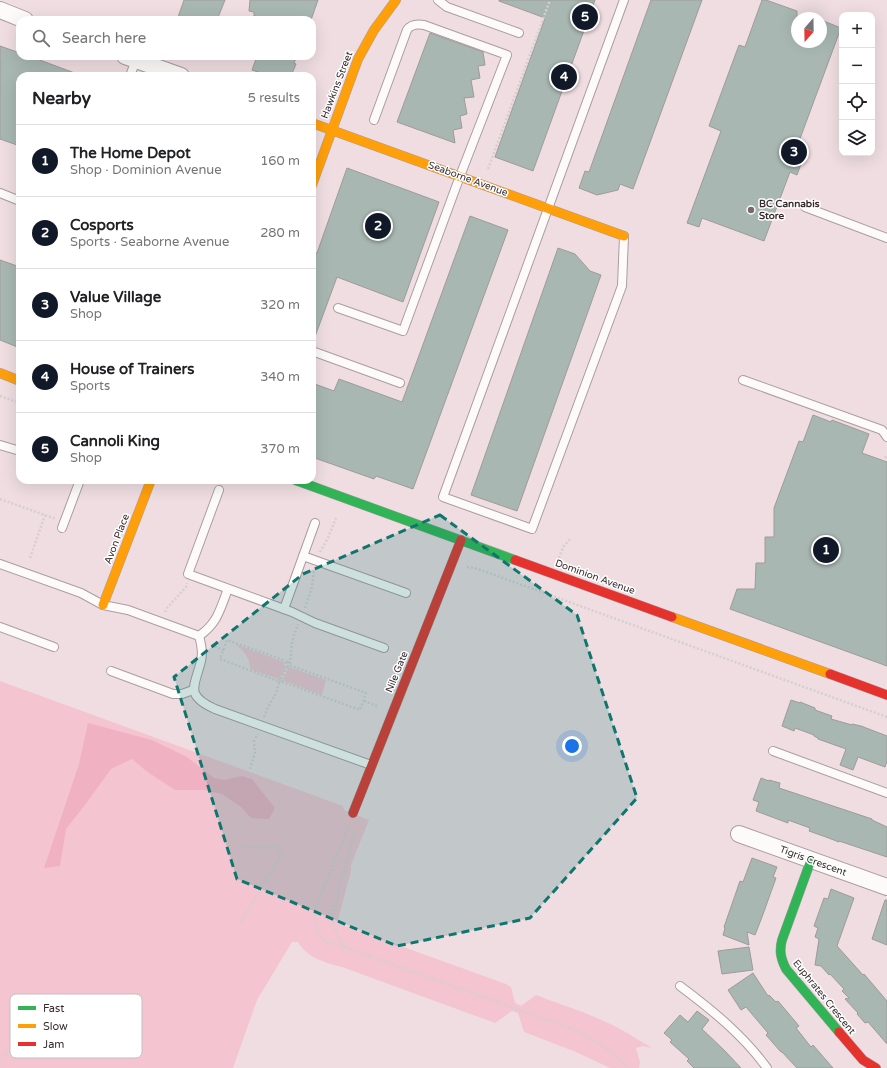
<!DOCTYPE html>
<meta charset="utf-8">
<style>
:root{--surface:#fff;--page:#f2f2f2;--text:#202124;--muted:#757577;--line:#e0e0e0;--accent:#111827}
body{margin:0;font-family:"Varela Round",sans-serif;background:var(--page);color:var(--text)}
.controls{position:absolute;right:12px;top:12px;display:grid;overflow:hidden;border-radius:8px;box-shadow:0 4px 16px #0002}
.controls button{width:36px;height:36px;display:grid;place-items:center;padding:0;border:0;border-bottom:1px solid var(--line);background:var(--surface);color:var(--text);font:20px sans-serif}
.compass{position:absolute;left:791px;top:12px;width:36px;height:36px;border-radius:50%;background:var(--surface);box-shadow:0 4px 16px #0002;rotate:200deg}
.you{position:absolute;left:572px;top:746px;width:14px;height:14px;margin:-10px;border:3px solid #fff;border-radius:50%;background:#1a73e8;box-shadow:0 0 0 6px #1a73e833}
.badge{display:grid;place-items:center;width:26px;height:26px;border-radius:50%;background:var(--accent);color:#fff;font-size:13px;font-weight:700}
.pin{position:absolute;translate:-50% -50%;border:2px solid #fff;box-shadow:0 1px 4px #0006}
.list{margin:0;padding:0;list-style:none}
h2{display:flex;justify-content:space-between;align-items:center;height:52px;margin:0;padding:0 16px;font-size:17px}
h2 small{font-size:13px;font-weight:400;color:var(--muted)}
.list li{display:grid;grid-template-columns:26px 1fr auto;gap:12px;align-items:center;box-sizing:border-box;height:72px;padding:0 16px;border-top:1px solid var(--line)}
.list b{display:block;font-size:15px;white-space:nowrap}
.list p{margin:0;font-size:13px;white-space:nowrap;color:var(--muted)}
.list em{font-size:13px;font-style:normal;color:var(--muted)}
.icon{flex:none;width:22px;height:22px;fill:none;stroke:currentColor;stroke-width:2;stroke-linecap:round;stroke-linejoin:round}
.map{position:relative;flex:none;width:887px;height:1068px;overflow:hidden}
.search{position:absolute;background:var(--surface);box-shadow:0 4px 16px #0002;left:16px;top:16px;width:300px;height:44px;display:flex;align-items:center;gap:10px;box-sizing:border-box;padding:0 14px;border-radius:12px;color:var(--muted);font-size:15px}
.panel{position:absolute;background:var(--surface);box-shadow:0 4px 16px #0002;left:16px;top:72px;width:300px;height:412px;border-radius:12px}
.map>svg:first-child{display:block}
.green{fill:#f4c5d0}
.forest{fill:#f0b2c2}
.building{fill:#a8b7b2;stroke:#9d9b9b}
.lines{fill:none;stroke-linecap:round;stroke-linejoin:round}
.lane-casing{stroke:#ab9da1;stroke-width:10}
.street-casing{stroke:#ab9da1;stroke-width:18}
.fast-casing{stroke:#ab9da1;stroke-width:10}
.slow-casing{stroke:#ab9da1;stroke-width:10}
.jam-casing{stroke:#ab9da1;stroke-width:10}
.path{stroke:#d5cfd0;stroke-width:2.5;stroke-dasharray:2 2;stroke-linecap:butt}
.lane{stroke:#fdfafa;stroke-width:8}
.street{stroke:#fdfafa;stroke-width:16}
.fast{stroke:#30b455;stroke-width:9}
.slow{stroke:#ff9f0a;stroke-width:9}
.jam{stroke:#e5322d;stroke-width:9}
.marked{fill:#0f766e;fill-opacity:0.2;stroke:#0f766e;stroke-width:3;stroke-dasharray:8 5;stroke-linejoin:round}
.poi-dot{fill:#78696d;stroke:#fff;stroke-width:1.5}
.labels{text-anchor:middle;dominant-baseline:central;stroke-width:3;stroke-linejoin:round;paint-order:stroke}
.street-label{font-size:10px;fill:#382b2e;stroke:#fff}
.poi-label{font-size:10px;font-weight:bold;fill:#382b2e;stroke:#fff;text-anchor:start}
.key{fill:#fff;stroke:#c3bfc0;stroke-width:1}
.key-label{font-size:11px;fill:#382b2e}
</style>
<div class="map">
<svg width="887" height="1068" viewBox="0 0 887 1068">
<rect width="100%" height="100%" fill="#efdde1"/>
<!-- green -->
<g class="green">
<path d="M235,644L284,662V664L286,667C284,671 282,676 278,679L250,669C249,656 245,652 235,644Z"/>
<path d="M289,667L326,680L322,695L284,681L283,679Z"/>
<path d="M0,681L343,806L344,810L369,820L351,865V871L337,923L506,984L511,987L515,1003L521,1006L536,995C559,1004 583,1011 606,1022C622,1029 637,1039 652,1048L643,1046L636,1048L640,1062L639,1068H610L576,1052L524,1032L518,1013L512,1011L495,1023L342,967C326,963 307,958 298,942H292L257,1000L233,1068H0Z"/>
</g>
<!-- forest -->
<path class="forest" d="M88,723L152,740L187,757L214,778L224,780L242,776L252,779L275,808L269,819L251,818L241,807L222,794L204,790H175L146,771L132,759L111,769L85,805L66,829L60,866L44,868L79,764Z"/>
<!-- building -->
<g class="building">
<path d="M184,0H225L217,20H177Z"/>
<path d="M250,0H318L311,20H275L254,16V12L249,11Z"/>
<path d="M499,0H595L533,171L495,157L545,18L499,1Z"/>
<path d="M651,0H702L633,189L620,184L618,190L597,195L579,188L585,171L589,172Z"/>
<path d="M762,0H766L797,11V42H821V20L841,28L798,144L807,147L797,175L790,172L764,241L702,218L699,227L687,223L721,131L709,126L739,45L745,47Z"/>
<path d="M430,33L483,52L485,65L478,66L480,78L471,80L474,97L464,98L467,114L460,116L462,128L453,130L455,143L397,122Z"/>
<path d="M0,46L20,53V56H29L80,75V76H20V146L0,139Z"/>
<path d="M257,56H297L294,63L296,64L291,76H270L252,70Z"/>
<path d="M347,168L439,202L403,302L337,277L313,342H312V251L317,253Z"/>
<path d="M470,216L508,230L413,489L376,476L374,479L312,457V383L334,391L339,379L402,402Z"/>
<path d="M558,248L575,254L590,271L601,275L517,511L471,495Z"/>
<path d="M0,260L20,267V348L0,340Z"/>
<path d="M813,415L831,422L832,420L869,434L862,453L887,462V666L730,609L737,589H755L756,563H765V537H774V508L799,441L803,442Z"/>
<path d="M791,700L800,703V702L815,708V710L832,716L831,719L852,725V724L861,726L887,736V761L885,767L858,757L853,770L840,765L846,749L818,739V738L814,736V735L795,728L794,731L782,726Z"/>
<path d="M761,778L769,781V780L780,783L779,788L872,819V820L887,827V857L839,841V842L826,837L809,831L810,828L788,820V823L756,811L759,802L753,800Z"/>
<path d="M752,858L777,867L773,877L776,878L762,917L755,935L747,932L749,945L723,935L725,928L724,927L740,881L743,882Z"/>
<path d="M831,889L854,898L837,946L863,975L864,974L887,1001V1044L868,1022L865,1023L857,1014L858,1013L845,999L849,998L842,991L844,989L830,974L829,975L821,966L815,965L819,939L815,937L818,928L814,926L824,898L828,899Z"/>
<path d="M885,900H887V945L872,939Z"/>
<path d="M749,947L753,970L722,974L718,951Z"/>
<path d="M753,973L768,996L769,995L776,1002L778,1001L799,1026L796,1028L811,1047L813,1045L833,1068H797L782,1052H781L766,1035L768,1033L746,1007L741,1010L728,990Z"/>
<path d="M697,1011L709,1020L702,1029L724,1050L741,1068H694L687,1061L689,1059L670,1042L672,1040L664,1033L680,1015L688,1022Z"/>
</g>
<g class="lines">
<defs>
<g id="lane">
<path d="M438,0L447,7L519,33"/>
<path d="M624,0L443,497L532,529L622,286L624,236"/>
<path d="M130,76L136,60"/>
<path d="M0,193L20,201"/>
<path d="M805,207L887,238"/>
<path d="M338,308L403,331L460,176L507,55L424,25C418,24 411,24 407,30L374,120"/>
<path d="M312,351L400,383"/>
<path d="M743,380L882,430L887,437"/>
<path d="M0,445L20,451"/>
<path d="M219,490L188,574L292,612L315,623L384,648"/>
<path d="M62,528L80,480"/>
<path d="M303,556L406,593"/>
<path d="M0,564L81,593L103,605L128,610L199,636"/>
<path d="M284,609L315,523"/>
<path d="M0,627L54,647"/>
<path d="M199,636C201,643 203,653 201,661C195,686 184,695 215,709L371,765"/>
<path d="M199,636C218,623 220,609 228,589"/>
<path d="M111,671L173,694H182L193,690"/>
<path d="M773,751L887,793"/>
<path d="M680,986C712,1010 743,1035 767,1068"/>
</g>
<g id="street">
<path d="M0,10L25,20"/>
<path d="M125,56L181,76"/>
<path d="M739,834L887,887"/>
</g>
<g id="fast">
<path d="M295,480L515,560"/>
<path d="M811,860L782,940C779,951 781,959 786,969L839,1032"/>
</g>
<g id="slow">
<path d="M312,123L624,236"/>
<path d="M312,185L358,59L374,30L396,0"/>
<path d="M0,373L20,381"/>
<path d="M103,605L151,480"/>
<path d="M672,617L830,674"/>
</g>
<g id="jam">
<path d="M515,560L672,617"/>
<path d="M830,674L887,695"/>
<path d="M353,813L461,540"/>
<path d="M839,1032L863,1060L876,1068"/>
</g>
</defs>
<!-- lane casing -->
<use href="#lane" class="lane-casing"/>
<!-- street casing -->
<use href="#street" class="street-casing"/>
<!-- fast casing -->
<use href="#fast" class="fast-casing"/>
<!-- slow casing -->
<use href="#slow" class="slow-casing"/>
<!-- jam casing -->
<use href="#jam" class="jam-casing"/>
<!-- path -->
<g class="path">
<path d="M488,169L550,0"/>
<path d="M0,396L20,403"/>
<path d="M885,458L887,456"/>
<path d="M0,499L56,519"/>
<path d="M320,552L328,538L336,518"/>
<path d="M30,558L45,515"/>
<path d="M559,558L563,547L570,539"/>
<path d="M467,567L478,569L887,717"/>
<path d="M305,608L312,587L314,570"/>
<path d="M165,612L167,608L186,587L187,583"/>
<path d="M211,645L224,650"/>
<path d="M289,662L286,661V664L288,666L290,664L292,642L298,624"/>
<path d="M281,679L288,666"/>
<path d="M278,681L220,659L227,640L286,661"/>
<path d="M283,682L281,679L278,681L280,683L283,682L360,710L366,693L289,665"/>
<path d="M364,701L377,706"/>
<path d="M264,717L268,707L276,693L279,683"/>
<path d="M250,769L255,753L254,741L258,734"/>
<path d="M348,828L315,909C314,921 315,931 324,940L575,1030C595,1039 614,1052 628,1068"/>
<path d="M241,922L281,855L282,851L277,847H243"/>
<path d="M345,948C337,936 334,929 333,914L355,829"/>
<path d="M0,1059C8,1050 27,1044 39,1038"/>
</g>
<!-- lane -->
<use href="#lane" class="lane"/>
<!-- street -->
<use href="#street" class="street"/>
<!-- fast -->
<use href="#fast" class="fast"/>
<!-- slow -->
<use href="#slow" class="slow"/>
<!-- jam -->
<use href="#jam" class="jam"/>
</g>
<!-- marked area -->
<path class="marked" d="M440,515L577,615L637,798L530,918L397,946L237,879L174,677L303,574Z"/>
<!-- markers -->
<circle class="poi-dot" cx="751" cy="210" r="4"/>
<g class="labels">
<!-- street labels -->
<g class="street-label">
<text transform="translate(337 85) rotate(-69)">Hawkins Street</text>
<text transform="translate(468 179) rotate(20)">Seaborne Avenue</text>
<text transform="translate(117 539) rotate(-69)">Avon Place</text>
<text transform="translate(595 577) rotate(20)">Dominion Avenue</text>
<text transform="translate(397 672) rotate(-68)">Nile Gate</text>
<text transform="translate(813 861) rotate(20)">Tigris Crescent</text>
<text transform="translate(824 997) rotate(51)">Euphrates Crescent</text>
</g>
<!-- poi labels -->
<g class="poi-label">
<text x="759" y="204">BC Cannabis<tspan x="759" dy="12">Store</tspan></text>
</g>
</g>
<!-- legend -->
<rect x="10" y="994" width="132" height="64" rx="6" class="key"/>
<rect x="18" y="1006" width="18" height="4" fill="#30b455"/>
<rect x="18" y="1024" width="18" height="4" fill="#ff9f0a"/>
<rect x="18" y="1042" width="18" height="4" fill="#e5322d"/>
<g class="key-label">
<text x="43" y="1012">Fast</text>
<text x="43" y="1030">Slow</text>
<text x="43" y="1048">Jam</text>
</g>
</svg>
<div class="controls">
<button>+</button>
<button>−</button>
<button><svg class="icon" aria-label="locate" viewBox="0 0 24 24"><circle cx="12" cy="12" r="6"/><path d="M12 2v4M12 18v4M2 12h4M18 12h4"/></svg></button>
<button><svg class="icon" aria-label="layers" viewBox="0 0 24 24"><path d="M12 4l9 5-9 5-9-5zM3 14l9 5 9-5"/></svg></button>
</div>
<svg class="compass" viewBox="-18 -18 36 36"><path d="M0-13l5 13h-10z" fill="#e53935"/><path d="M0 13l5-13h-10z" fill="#757577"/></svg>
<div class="you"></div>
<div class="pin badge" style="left:826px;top:550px">1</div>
<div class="pin badge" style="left:378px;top:226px">2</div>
<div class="pin badge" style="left:794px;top:152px">3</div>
<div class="pin badge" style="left:564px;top:77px">4</div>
<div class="pin badge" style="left:585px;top:17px">5</div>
<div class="search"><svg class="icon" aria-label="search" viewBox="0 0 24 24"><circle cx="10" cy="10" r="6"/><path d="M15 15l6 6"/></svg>Search here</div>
<section class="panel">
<h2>Nearby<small>5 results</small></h2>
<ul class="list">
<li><span class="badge">1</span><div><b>The Home Depot</b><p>Shop · Dominion Avenue</p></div><em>160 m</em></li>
<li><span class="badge">2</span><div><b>Cosports</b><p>Sports · Seaborne Avenue</p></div><em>280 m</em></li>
<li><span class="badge">3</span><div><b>Value Village</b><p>Shop</p></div><em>320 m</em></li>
<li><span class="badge">4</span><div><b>House of Trainers</b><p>Sports</p></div><em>340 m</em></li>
<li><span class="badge">5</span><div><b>Cannoli King</b><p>Shop</p></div><em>370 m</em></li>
</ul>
</section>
</div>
